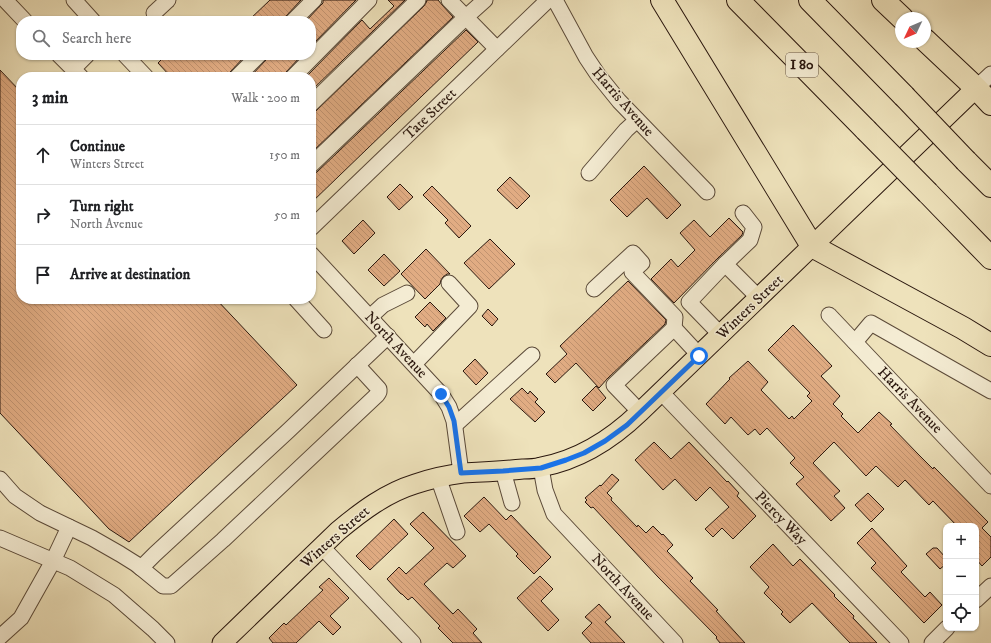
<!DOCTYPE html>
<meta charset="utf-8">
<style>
:root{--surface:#fff;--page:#f2f2f2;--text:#202124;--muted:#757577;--line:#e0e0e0}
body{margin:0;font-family:"IM FELL DW Pica",serif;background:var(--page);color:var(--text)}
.controls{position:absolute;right:12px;bottom:12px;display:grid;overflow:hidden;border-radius:8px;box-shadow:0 1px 3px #0004}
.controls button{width:36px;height:36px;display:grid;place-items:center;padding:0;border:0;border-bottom:1px solid var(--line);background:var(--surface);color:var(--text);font:20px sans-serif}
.compass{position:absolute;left:895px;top:12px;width:36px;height:36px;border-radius:50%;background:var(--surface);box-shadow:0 1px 3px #0004;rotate:226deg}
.stop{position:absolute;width:12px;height:12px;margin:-9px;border:3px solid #1a73e8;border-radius:50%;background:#fff}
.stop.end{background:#1a73e8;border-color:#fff;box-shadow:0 1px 4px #0008}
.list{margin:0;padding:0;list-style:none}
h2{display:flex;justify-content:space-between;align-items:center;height:52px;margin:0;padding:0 16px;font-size:17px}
h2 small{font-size:13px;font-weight:400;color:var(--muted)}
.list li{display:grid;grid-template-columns:26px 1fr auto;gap:12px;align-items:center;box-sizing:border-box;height:60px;padding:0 16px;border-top:1px solid var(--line)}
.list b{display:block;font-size:15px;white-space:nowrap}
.list p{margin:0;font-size:13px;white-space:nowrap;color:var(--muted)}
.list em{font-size:13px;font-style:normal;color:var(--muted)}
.icon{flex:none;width:22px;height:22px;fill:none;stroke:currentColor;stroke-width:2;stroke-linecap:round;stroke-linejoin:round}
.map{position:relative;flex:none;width:991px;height:643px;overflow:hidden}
.search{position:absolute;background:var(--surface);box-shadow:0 1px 3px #0004;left:16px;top:16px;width:300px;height:44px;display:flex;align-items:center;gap:10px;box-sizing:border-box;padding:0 14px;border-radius:16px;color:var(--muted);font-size:15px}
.panel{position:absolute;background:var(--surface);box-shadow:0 1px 3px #0004;left:16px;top:72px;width:300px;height:232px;border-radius:16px}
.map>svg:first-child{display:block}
.building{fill:url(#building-back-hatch);stroke:#2a170e}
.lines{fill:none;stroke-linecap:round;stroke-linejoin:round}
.minor-casing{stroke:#5b4a39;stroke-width:17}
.major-casing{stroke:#2a170e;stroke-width:21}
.highway-casing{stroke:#2a170e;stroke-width:24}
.minor{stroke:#f4ecd3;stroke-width:15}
.major{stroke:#eee2bb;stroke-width:19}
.highway{stroke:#eee2bb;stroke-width:22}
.highway-bridge-casing{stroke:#2a170e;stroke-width:24;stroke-linecap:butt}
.highway-bridge{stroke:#eee2bb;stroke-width:22}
.route{stroke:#1a73e8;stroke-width:5}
.labels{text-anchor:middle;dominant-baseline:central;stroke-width:3;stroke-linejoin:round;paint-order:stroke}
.shield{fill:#f4ecd3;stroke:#675749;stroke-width:1}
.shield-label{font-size:14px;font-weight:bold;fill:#2a170e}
.street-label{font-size:15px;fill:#2a170e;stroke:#f4ecd3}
</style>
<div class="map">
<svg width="991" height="643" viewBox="0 0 991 643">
<defs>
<pattern id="building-back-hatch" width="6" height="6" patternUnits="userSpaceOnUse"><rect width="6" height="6" fill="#e1ac83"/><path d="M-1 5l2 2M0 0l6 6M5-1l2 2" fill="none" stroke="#c19370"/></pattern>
</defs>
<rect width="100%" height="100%" fill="#eee2bb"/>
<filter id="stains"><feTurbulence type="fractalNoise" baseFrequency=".005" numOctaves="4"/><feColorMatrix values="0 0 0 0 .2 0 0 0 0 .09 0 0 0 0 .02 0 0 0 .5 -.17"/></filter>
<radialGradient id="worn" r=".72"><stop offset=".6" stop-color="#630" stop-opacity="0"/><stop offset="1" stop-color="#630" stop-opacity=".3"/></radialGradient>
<!-- building -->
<g class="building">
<path d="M270,0H301L287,15L284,18V21H248Z"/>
<path d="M323,0H356L311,46V21H306L320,6L323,3Z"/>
<path d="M388,0H405L311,91V77H306L362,20L370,29L394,6Z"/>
<path d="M427,0H438L443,6L453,17L311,153V113H314L317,110L424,6L426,3Z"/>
<path d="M466,30L478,42L311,203V174H313L317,172Z"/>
<path d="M166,55H246L231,71L228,74V77H171L158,63Z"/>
<path d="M268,55H302L287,71L284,74V77H250L265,61L268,58Z"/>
<path d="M0,70L21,92V299H216L297,385L129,542L109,529L0,413Z"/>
<path d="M644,166L681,205L667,219L647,198L627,217L610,200Z"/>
<path d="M510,177L530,196L517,209L497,190Z"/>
<path d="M400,184L413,197L399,210L387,197Z"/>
<path d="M432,186L471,226L459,238L445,223L448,220L423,195Z"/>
<path d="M729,218L743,232L742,235L718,258L674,303L651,279L671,259L678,267L695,250L680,233L694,220L710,237Z"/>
<path d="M363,220L375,233L354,254L342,241Z"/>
<path d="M490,239L515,264L489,289L464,263Z"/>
<path d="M426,249L450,274H447L443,277L441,280L440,284L425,299L401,274Z"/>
<path d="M384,254L400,271L384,286L368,270Z"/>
<path d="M628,281L666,320L665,324L608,378L599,388L576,363L555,383L546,374L567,354L560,346Z"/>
<path d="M430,302L446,318L433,331L427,324L425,327L415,317Z"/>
<path d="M488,309L498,319L492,326L482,316Z"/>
<path d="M793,325L832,366L821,376L840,396L833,404L843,414L841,416L858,433L879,412L892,424L890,425L918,454L933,469L934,467L988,522L982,528L991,537V557L982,566L976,559V526H957L933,501L929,505L905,480L898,487L876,466L866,476L834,442L813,463L840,491L834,496L845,508L831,521L796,484L804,477L790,463L795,458L767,428L760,435L755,429L748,435L731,417L725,424L706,404L730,379L729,378L748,361L768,382L761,390L789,419L792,416L794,419L812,401L807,396L810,393L768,350Z"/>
<path d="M475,359L488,373L476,385L463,371Z"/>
<path d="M596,386L606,398L593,411L582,400Z"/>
<path d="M522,388L528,394L530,391L538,399L535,402L545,412L535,422L510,399Z"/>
<path d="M654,442L671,459L689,442L727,482L728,481L739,493L737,496L756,516L733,539L722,528L713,537L705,529L729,507L710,487L696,501L675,479L663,490L635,460Z"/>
<path d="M612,474L619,480L607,493L612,498L611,500L637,527L638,525L646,533L653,526L662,535L663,534L673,545L667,551L693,578L690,581L718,610L716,611L745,643H720L716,638L717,637L658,577L593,507L591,508L585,502L587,500L585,498L600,485L601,486Z"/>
<path d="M868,493L884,509L871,522L855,505Z"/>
<path d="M484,497L506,520L511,515L551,557L534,574L516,556L518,554L489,524L480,532L464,516Z"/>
<path d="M423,512L466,556L453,568L447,563L424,584L453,614L458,609L477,629L473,633L482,643H453L438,628L440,626L412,597L408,600L402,594H401L387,579L399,567L406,574L434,548L410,524Z"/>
<path d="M394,519L408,534L370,570L356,556Z"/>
<path d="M872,528L907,566L901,572L925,597L930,592L942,605L924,623L871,568L876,563L857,543Z"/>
<path d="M773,544L793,566L800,559L835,595L834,596L854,616L853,618L877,643H850L812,603L790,623L781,614L783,612L764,593L769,587L750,567Z"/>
<path d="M933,548H937L946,558V564L940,569L926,554Z"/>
<path d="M540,576L553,589L541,601L559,620L548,631L517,598Z"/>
<path d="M329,578L349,598L330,616L341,627L333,635L319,621L296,643H273L269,638L284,623L286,625L323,590L319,587Z"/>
<path d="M599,604L611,617L605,622L625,643H591L582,633L592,623L585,617Z"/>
</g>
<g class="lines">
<defs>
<g id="minor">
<path d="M5,0L25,21"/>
<path d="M74,0L93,21"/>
<path d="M449,0L497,49"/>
<path d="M555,0L586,57L598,75L619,101L707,192"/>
<path d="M154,13L168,0"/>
<path d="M293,21L314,0"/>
<path d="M59,55L81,77"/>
<path d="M125,55L146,77"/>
<path d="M73,69L87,55"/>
<path d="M237,77L259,55"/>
<path d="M293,77L369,0"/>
<path d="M976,88L991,74"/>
<path d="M311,104L418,0"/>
<path d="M311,165L466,17L485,0"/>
<path d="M589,173L626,130L637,120"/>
<path d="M743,213L754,227L750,240L725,264L759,298"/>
<path d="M311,228L548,0"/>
<path d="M311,254L441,394L449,407L454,421L461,473"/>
<path d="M594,289L633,253L642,263L632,272L675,317L674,328"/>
<path d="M296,299L324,330"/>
<path d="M829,315L991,486"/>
<path d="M370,317L383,305L407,293"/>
<path d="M721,335L689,302L725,264"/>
<path d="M855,342L871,323L991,391"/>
<path d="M414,364L470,306L449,283"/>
<path d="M661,392L901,643"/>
<path d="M640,412L614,385L674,328L699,355"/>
<path d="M455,425L532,355"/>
<path d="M541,468L545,490L554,514L675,643"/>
<path d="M503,471L512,503"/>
<path d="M438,477L457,532"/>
<path d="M0,479L15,496L40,513L92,538L120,554L136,564L141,568L155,554L288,431L388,336"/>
<path d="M0,538L70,568L114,595L153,629L167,643"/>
<path d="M322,547L413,643"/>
<path d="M141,568L163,586H171L223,540L377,395L379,392V389L357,365"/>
<path d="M976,600L991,586"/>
<path d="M0,637L21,618L53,561L69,527"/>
<path d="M932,643L947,628"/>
</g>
<path id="major" d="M222,643L338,531C362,511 386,493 415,484C430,479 447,475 463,473C483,472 503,471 523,469C529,469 535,469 541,467C579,460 612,439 640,412L976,88"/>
<g id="highway">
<path d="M662,0L812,246L963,328L991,345"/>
<path d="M738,0L866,130"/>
<path d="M810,0L904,96"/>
<path d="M883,0L902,18"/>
<path d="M925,40L976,88L991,104"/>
<path d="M966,161L991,186"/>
<path d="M928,193L991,258"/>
</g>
</defs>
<!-- minor casing -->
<use href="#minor" class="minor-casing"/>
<!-- major casing -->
<use href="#major" class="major-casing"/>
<!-- highway casing -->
<use href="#highway" class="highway-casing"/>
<!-- minor -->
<use href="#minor" class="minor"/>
<!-- major -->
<use href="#major" class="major"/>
<!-- highway -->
<use href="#highway" class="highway"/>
<defs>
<g id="highway-bridge">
<path d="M904,96L966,161"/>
<path d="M866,130L928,193"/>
</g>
</defs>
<!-- highway-bridge casing -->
<use href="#highway-bridge" class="highway-bridge-casing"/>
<!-- highway-bridge -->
<use href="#highway-bridge" class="highway-bridge"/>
</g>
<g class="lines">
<!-- route -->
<path class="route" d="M441,394L449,407L454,421L461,473L503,471L541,468L566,460L584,453L605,441L627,425L699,356"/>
</g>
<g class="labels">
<!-- shield labels -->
<rect class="shield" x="786" y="53" width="32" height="24" rx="3"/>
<g class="shield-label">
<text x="802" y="65">I 80</text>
</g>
<!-- street labels -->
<g class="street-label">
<text transform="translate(623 102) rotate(49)">Harris Avenue</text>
<text transform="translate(430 114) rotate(-44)">Tate Street</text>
<text transform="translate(750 307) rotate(-44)">Winters Street</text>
<text transform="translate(396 345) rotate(47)">North Avenue</text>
<text transform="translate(910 400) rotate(46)">Harris Avenue</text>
<text transform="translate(781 518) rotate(46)">Piercy Way</text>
<text transform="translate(335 537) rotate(-41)">Winters Street</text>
<text transform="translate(623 587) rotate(47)">North Avenue</text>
</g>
</g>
<rect width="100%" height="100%" filter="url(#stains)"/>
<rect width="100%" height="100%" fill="url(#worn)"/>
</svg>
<div class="controls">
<button>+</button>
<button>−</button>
<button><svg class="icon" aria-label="locate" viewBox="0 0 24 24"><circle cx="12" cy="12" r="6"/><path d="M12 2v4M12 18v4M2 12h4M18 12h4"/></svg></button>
</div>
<svg class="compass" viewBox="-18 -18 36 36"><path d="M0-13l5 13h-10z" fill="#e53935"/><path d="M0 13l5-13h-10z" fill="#757577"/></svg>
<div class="stop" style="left:699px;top:356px"></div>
<div class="stop end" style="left:441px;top:394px"></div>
<div class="search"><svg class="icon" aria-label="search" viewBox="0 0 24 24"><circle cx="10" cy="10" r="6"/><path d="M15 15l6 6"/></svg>Search here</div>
<section class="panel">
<h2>3 min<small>Walk · 200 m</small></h2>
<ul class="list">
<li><svg class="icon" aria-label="ahead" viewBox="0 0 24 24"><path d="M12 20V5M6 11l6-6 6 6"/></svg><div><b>Continue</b><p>Winters Street</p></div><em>150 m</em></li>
<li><svg class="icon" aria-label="right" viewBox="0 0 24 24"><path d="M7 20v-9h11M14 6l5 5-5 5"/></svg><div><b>Turn right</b><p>North Avenue</p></div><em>50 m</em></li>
<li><svg class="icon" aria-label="arrive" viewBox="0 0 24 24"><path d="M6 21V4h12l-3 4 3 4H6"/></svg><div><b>Arrive at destination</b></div></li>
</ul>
</section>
</div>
